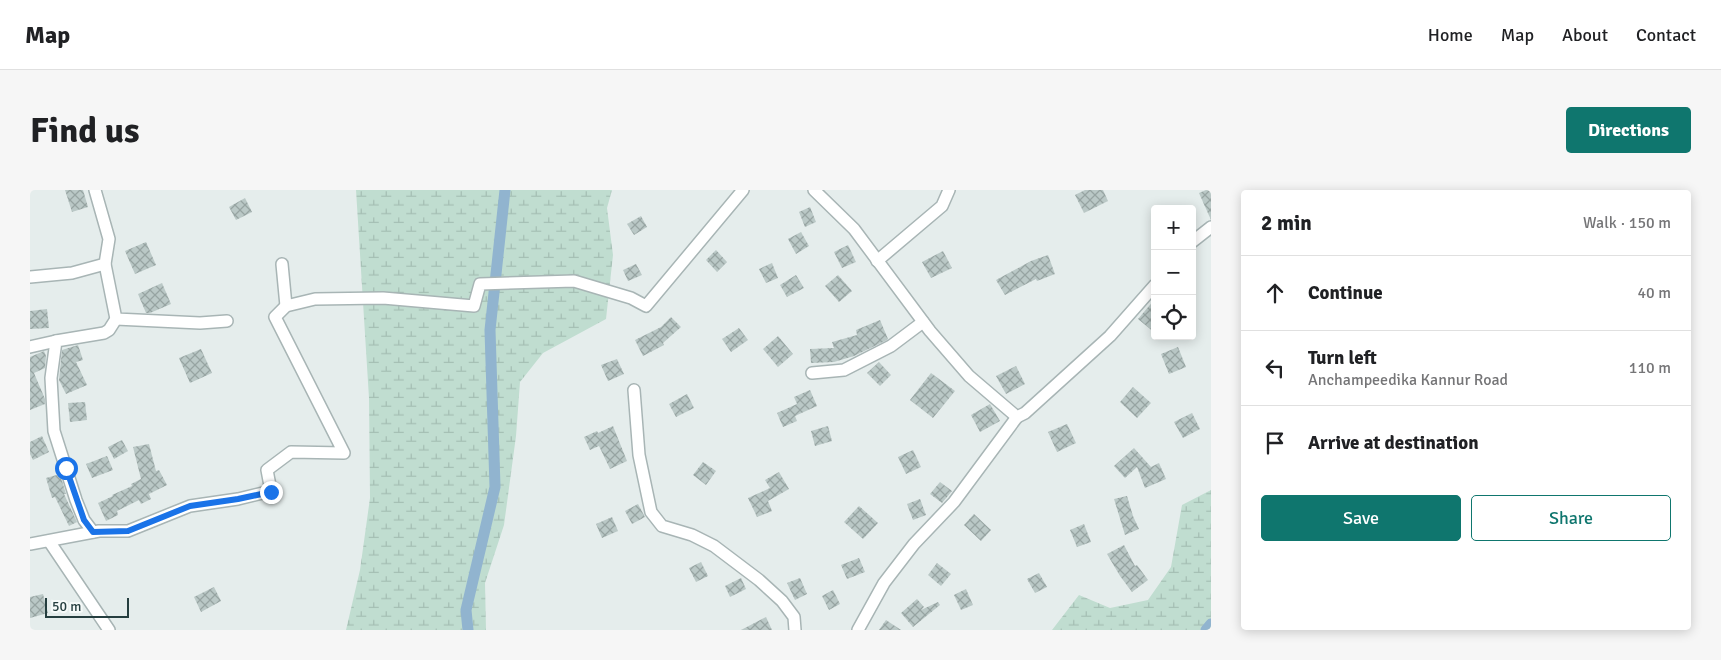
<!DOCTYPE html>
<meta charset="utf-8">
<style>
:root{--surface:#fff;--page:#f6f6f6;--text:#202124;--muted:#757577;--line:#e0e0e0;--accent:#0f766e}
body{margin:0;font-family:Signika,sans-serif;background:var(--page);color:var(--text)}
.controls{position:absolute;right:15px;top:15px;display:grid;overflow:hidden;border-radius:5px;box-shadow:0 2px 12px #0003}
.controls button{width:45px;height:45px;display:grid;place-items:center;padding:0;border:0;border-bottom:1px solid var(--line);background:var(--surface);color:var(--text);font:25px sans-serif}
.scale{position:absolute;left:15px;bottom:12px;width:84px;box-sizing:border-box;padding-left:5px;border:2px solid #253e3f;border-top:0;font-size:14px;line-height:18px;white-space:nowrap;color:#253e3f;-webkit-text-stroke:4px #f6faf9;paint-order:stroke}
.stop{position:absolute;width:15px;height:15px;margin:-11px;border:4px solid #1a73e8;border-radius:50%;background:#fff}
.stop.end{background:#1a73e8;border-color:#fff;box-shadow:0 1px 5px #0008}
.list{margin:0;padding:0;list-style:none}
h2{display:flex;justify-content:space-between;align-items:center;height:65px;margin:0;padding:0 20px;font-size:21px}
h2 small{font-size:16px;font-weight:400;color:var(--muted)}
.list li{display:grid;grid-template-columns:32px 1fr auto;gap:15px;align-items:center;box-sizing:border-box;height:75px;padding:0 20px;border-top:1px solid var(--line)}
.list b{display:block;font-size:19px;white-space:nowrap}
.list p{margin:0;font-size:16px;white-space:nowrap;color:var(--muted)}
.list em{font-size:16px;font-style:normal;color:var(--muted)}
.actions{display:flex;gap:10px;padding:15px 20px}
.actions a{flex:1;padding:11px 0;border:1px solid var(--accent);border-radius:5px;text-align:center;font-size:18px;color:var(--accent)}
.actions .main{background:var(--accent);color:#fff}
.icon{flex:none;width:28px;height:28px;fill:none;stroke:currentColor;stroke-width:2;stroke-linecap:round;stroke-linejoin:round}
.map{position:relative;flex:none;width:1181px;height:440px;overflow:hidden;border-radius:5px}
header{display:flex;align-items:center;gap:30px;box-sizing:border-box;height:70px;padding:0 25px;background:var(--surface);border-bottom:1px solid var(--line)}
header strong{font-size:24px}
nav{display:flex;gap:28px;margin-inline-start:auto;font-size:18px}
.intro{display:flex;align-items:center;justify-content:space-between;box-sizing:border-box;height:120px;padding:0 30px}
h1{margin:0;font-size:35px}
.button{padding:12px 22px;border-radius:5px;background:var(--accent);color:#fff;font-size:18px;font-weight:700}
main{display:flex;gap:30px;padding:0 30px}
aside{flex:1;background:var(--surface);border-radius:5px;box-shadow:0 2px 12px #0003}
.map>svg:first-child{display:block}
.wetland{fill:url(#wetland-marsh)}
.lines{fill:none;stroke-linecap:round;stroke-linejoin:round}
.canal{stroke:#91b4cf;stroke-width:11}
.building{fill:url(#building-cross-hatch)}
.minor-casing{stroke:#a8b5b5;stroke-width:14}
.minor{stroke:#fff;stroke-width:11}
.route{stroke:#1a73e8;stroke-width:6}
</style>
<header>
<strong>Map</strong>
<nav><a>Home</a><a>Map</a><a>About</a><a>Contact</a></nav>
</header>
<div class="intro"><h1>Find us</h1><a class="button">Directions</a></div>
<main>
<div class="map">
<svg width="1181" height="440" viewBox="0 0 1181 440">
<defs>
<pattern id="wetland-marsh" width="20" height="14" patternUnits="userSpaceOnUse" patternTransform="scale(1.25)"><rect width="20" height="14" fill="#c0ddd0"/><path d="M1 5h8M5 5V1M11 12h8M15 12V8" fill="none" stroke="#a5bfb4"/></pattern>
<pattern id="building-cross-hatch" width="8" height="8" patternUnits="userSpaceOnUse" patternTransform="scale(1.25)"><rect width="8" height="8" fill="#bac8c6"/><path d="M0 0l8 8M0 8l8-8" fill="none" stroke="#97a4a2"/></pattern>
</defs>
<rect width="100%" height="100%" fill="#e5edec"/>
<!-- wetland -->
<g class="wetland">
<path d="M326,0H582L577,18L583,65L576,129L513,163L490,192L486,246L474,335L455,393L456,440H316L330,380L340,308L339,208Z"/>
<path d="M1181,300V440H1022L1049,405L1080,418L1118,410L1141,377L1152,315Z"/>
</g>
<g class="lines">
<!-- canal -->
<g class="canal">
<path d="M438,440L436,420L465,297L460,140L475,0"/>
<path d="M1176,440L1181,434"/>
</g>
</g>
<!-- building -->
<g class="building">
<path d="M35,0H53L58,17L42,22Z"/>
<path d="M1055,0H1073L1078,11L1054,23L1045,5Z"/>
<path d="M1176,0H1181V30L1169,3Z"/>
<path d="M215,8L222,22L206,30L199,17Z"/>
<path d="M780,17L786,32L775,37L769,22Z"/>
<path d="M611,26L617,37L604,45L597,34Z"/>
<path d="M771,42L779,56L766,64L758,49Z"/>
<path d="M116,52L126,75L105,84L95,61Z"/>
<path d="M818,55L826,72L812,78L804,62Z"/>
<path d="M686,60L697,72L687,82L676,70Z"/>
<path d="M913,61L922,78L901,88L892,72Z"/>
<path d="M1018,65L1025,84L1007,91L1006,89L975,105L966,90L1001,71Z"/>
<path d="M742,73L748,88L736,93L729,79Z"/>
<path d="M606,74L612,85L598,91L593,80Z"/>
<path d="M766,85L774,98L757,107L750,95Z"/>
<path d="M808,85L822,101L809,112L795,96Z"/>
<path d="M132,93L141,114L120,123H116L108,104Z"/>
<path d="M1125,109V143L1108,129Z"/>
<path d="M17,119L19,138L0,139V121Z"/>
<path d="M641,127L651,137L633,153L634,155L613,166L605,150L631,137Z"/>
<path d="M850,130L858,149L857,150L824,166L804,172L781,173L780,159L804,158L802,152L827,145L826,140Z"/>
<path d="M709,138L718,150L701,162L692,149Z"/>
<path d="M748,146L763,164L748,177L733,159Z"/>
<path d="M48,155L53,170L46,172L57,195L36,204L29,190L32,160Z"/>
<path d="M1148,157L1156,177L1139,184L1131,164Z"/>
<path d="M171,159L182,183L160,193L149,168Z"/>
<path d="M14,161L16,166L15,178L4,183L15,209V214L0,220V167Z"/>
<path d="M587,169L594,184L578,191L571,175Z"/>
<path d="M849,172L861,185L850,196L837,183Z"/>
<path d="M986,176L995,194L976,204L966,186Z"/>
<path d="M901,183L925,201L903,228L880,210Z"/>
<path d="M1103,197L1121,213L1107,228L1090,212Z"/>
<path d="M780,200L787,216L765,226L767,231L753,237L747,223L767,214L764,207Z"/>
<path d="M657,204L664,218L646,227L639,214Z"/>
<path d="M55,212L57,230L40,232L38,213Z"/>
<path d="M960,214L970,231L950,242L941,225Z"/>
<path d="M1162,223L1170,239L1153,248L1144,232Z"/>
<path d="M1037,234L1046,253L1027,262L1018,242Z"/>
<path d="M583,236L597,271L580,279L569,256L560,260L554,247L567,241L568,243Z"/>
<path d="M798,236L802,251L785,256L781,241Z"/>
<path d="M12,246L19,262L3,270L0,264V252Z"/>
<path d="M92,250L98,261L84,269L78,257Z"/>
<path d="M119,254L126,281L129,280L137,295L119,304L121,309L111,314L109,310L87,321L88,325L76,331L68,313L83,306L82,305L102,296L101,294L111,289L103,257Z"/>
<path d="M1104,258L1121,277L1129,273L1136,289L1115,298L1107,277L1095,288L1084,276Z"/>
<path d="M883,260L891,277L876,284L868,267Z"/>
<path d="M77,266L83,280L62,288L56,274Z"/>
<path d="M673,272L686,281L676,295L663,285Z"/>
<path d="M749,282L759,299L738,311L742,321L727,327L718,308L740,298L735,290Z"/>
<path d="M30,284L36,304H34L47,332L39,336L25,307L22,308L16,288Z"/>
<path d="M910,292L922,301L912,313L900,304Z"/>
<path d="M1097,306L1103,326L1109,339L1095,345L1084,309Z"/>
<path d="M890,309L896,325L883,330L877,314Z"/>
<path d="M608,314L615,327L602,334L595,321Z"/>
<path d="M829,316L848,333L833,349L814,332Z"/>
<path d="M944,324L961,340L951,351L934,335Z"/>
<path d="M582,327L588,341L572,348L566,334Z"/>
<path d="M1054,334L1061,352L1047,357L1040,340Z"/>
<path d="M1094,355L1105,376L1107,375L1118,390L1102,402L1090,386L1077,364Z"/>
<path d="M829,368L835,382L817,389L811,375Z"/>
<path d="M671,372L678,386L666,392L659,378Z"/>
<path d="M907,373L921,384L911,396L898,385Z"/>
<path d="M1009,383L1017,397L1005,403L997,389Z"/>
<path d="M711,388L716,399L700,407L695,396Z"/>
<path d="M770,388L777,404L765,410L757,393Z"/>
<path d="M184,397L191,411L171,422L164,407Z"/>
<path d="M936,399L943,415L931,420L924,405Z"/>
<path d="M803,400L810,414L799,420L792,406Z"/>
<path d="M13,404L18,423L0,428V407Z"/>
<path d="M887,409L894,417L891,420L908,412L910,415L883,437L871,423Z"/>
<path d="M736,427L742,440H711Z"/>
<path d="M856,430L871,440H849Z"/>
</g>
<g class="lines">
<defs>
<g id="minor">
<path d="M784,0L824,39L900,141L939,186L987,227L995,223L1080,146L1125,95"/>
<path d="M1162,52L1181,37"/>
<path d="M847,71L912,16L919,0"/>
<path d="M75,74L86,129L170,133L197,131"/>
<path d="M252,74L256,116"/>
<path d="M0,87L42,83L75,74L79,49L65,0"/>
<path d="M0,157L26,151"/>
<path d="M782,183L814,180L861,156L893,132"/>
<path d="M604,200L609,265L621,322L632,336L662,345L684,356L729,390L752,411L764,427L765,440"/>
<path d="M63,342L54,330L46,310L24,241L21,188L26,151L74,143L79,140L86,129"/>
<path d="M19,351L79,440"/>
<path d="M0,354L69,341H98L160,316L208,309L241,301L237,280L261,262L314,263L245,127L256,116L285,109L353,108L444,116L450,94L544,91L601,108L616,116L713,0"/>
<path d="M828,440L854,393L884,354L924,312L987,227"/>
</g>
</defs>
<!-- minor casing -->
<use href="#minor" class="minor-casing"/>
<!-- minor -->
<use href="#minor" class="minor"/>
</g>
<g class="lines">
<!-- route -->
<path class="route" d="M36,278L54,330L63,342L98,341L160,316L208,309L241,302"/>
</g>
</svg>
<div class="controls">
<button>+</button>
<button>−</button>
<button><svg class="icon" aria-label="locate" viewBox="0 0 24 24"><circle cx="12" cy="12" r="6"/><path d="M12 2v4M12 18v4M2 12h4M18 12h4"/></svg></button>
</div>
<div class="scale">50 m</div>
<div class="stop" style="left:36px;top:278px"></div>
<div class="stop end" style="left:241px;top:302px"></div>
</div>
<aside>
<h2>2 min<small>Walk · 150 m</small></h2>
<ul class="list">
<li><svg class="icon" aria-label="ahead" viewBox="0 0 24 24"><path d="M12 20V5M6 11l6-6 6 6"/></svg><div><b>Continue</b></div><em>40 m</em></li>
<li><svg class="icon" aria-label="left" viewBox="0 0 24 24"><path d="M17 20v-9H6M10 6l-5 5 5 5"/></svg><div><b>Turn left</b><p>Anchampeedika Kannur Road</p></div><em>110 m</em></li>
<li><svg class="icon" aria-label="arrive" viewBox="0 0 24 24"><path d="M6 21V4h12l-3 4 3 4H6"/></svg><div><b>Arrive at destination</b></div></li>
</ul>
<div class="actions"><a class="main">Save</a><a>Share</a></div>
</aside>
</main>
